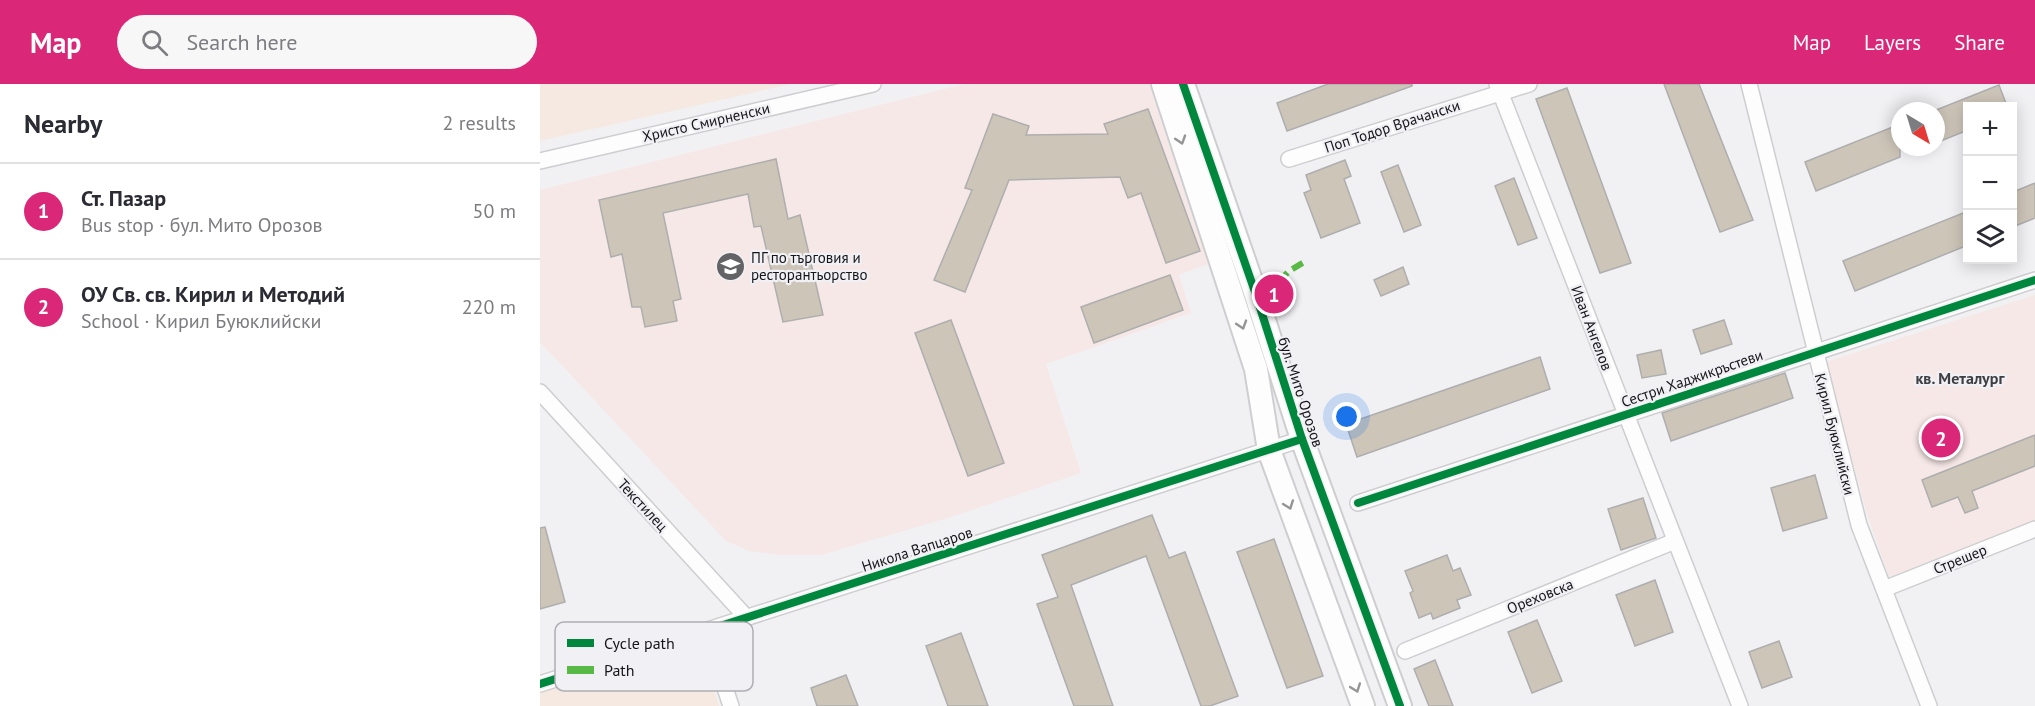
<!DOCTYPE html>
<meta charset="utf-8">
<style>
:root{--surface:#fff;--page:#f7f7f7;--text:#2b2b33;--muted:#7c7c81;--line:#e1e1e2;--accent:#db2777}
body{margin:0;font-family:"PT Sans",sans-serif;background:var(--page);color:var(--text)}
.controls{position:absolute;right:18px;top:18px;display:grid;overflow:hidden;border-radius:0px;box-shadow:0 3px 15px #0003}
.controls button{width:54px;height:54px;display:grid;place-items:center;padding:0;border:0;border-bottom:2px solid var(--line);background:var(--surface);color:var(--text);font:30px sans-serif}
.compass{position:absolute;left:1351px;top:18px;width:54px;height:54px;border-radius:50%;background:var(--surface);box-shadow:0 3px 15px #0003;rotate:142deg}
.you{position:absolute;left:807px;top:333px;width:21px;height:21px;margin:-15px;border:4px solid #fff;border-radius:50%;background:#1a73e8;box-shadow:0 0 0 9px #1a73e833}
.badge{display:grid;place-items:center;width:39px;height:39px;border-radius:50%;background:var(--accent);color:#fff;font-size:20px;font-weight:700}
.pin{position:absolute;translate:-50% -50%;border:3px solid #fff;box-shadow:0 2px 6px #0006}
.list{margin:0;padding:0;list-style:none}
h2{display:flex;justify-content:space-between;align-items:center;height:78px;margin:0;padding:0 24px;font-size:26px}
h2 small{font-size:20px;font-weight:400;color:var(--muted)}
.list li{display:grid;grid-template-columns:39px 1fr auto;gap:18px;align-items:center;box-sizing:border-box;height:96px;padding:0 24px;border-top:2px solid var(--line)}
.list b{display:block;font-size:22px;white-space:nowrap}
.list p{margin:0;font-size:20px;white-space:nowrap;color:var(--muted)}
.list em{font-size:20px;font-style:normal;color:var(--muted)}
.icon{flex:none;width:33px;height:33px;fill:none;stroke:currentColor;stroke-width:2;stroke-linecap:round;stroke-linejoin:round}
.map{position:relative;flex:none;width:1495px;height:622px;overflow:hidden}
header{display:flex;align-items:center;gap:36px;box-sizing:border-box;height:84px;padding:0 30px;background:var(--accent);color:#fff}
header strong{font-size:28px}
nav{display:flex;gap:33px;margin-inline-start:auto;font-size:21px}
.search{width:420px;height:54px;background:var(--page);display:flex;align-items:center;gap:15px;box-sizing:border-box;padding:0 21px;border-radius:33px;color:var(--muted);font-size:22px}
main{display:flex}
aside{flex:1;background:var(--surface)}
.map>svg:first-child{display:block}
.industrial{fill:#f5e9e2}
.education{fill:#f6e8e6}
.building{fill:#cdc5b8;stroke:#aeaeaf;stroke-width:1.5}
.lines{fill:none;stroke-linecap:round;stroke-linejoin:round}
.street-casing{stroke:#ceced0;stroke-width:18}
.secondary-casing{stroke:#ceced0;stroke-width:26}
.street{stroke:#fdfdfd;stroke-width:15}
.secondary{stroke:#fdfdfd;stroke-width:22}
.quiet{stroke:#58b947;stroke-width:6;stroke-dasharray:12 6;stroke-linecap:butt}
.cycleway-casing{stroke:#f0f0f5;stroke-width:11}
.cycleway{stroke:#00873e;stroke-width:8}
.oneway{stroke:#959596}
.labels{text-anchor:middle;dominant-baseline:central;stroke-width:4.5;stroke-linejoin:round;paint-order:stroke}
.street-label{font-size:15px;fill:#161618;stroke:#f0f0f5}
.poi-label{font-size:15px;fill:#161618;stroke:#f0f0f5;text-anchor:start}
.neighbourhood-label{font-size:16px;font-weight:bold;fill:#3f3f43;stroke:#f0f0f5}
.key{fill:#f0f0f5;stroke:#afafb3;stroke-width:1.5}
.key-label{font-size:16px;fill:#161618}
</style>
<header>
<strong>Map</strong>
<div class="search"><svg class="icon" aria-label="search" viewBox="0 0 24 24"><circle cx="10" cy="10" r="6"/><path d="M15 15l6 6"/></svg>Search here</div>
<nav><a>Map</a><a>Layers</a><a>Share</a></nav>
</header>
<main>
<aside>
<h2>Nearby<small>2 results</small></h2>
<ul class="list">
<li><span class="badge">1</span><div><b>Ст. Пазар</b><p>Bus stop · бул. Мито Орозов</p></div><em>50 m</em></li>
<li><span class="badge">2</span><div><b>ОУ Св. св. Кирил и Методий</b><p>School · Кирил Буюклийски</p></div><em>220 m</em></li>
</ul>
</aside>
<div class="map">
<svg width="1495" height="622" viewBox="0 0 1495 622">
<rect width="100%" height="100%" fill="#f1f1f4"/>
<!-- industrial -->
<g class="industrial">
<path d="M0,0H251L0,57Z"/>
<path d="M157,552L179,622H0V600Z"/>
</g>
<!-- education -->
<g class="education">
<path d="M424,0H609L668,180L639,191L651,229L506,280L541,389L411,433L281,471H241L209,467L186,457L0,258V106Z"/>
<path d="M1495,211V436L1349,493L1327,430L1286,278Z"/>
</g>
<!-- building -->
<g class="building">
<path d="M788,0H872V2L747,47L737,19Z"/>
<path d="M1124,0H1159L1213,136L1180,148Z"/>
<path d="M1459,1L1467,22H1428V46L1396,59V26Z"/>
<path d="M1027,4L1091,179L1060,189L996,15Z"/>
<path d="M608,25L660,167L626,179L601,109L588,114L580,93L469,96L425,208L394,196L432,106L425,104L453,30L489,42L486,51L568,50L564,40Z"/>
<path d="M1360,40V73L1276,107L1265,78Z"/>
<path d="M236,75L248,135L260,131L283,231L243,238L221,142L214,143L208,110L123,129L141,215L133,217L137,237L105,243L101,223H92L82,170L71,173L59,116Z"/>
<path d="M805,76L811,92L804,95L820,139L781,154L764,109L771,106L766,91Z"/>
<path d="M858,81L881,141L864,148L841,88Z"/>
<path d="M974,94L997,154L978,161L955,102Z"/>
<path d="M1495,99V134L1473,143V108Z"/>
<path d="M1428,127V161L1315,207L1303,177Z"/>
<path d="M863,183L869,200L841,212L834,196Z"/>
<path d="M630,191L643,226L554,259L541,223Z"/>
<path d="M411,236L464,379L428,392L375,249Z"/>
<path d="M1184,236L1192,260L1161,270L1153,246Z"/>
<path d="M1121,266L1126,290L1102,294L1097,271Z"/>
<path d="M1000,273L1010,305L817,373L806,340Z"/>
<path d="M1245,289L1253,314L1131,357L1122,329Z"/>
<path d="M1495,351V382L1432,407L1438,424L1425,429L1418,413L1392,423L1382,396Z"/>
<path d="M1275,391L1287,434L1243,447L1231,404Z"/>
<path d="M1103,414L1116,454L1081,466L1068,425Z"/>
<path d="M612,431L629,474L645,468L698,612L670,622H661L606,472L531,501L573,622H534L497,520L518,513L502,471Z"/>
<path d="M5,443L25,518L0,525V444Z"/>
<path d="M734,455L783,592L747,604L697,468Z"/>
<path d="M907,471L913,487L920,484L931,511L917,516L920,524L893,535L891,529L879,534L870,509L873,507L865,487Z"/>
<path d="M1115,496L1133,548L1095,562L1076,511Z"/>
<path d="M997,536L1022,597L992,609L968,548Z"/>
<path d="M421,549L448,622H408L386,562Z"/>
<path d="M1239,557L1252,593L1222,604L1209,568Z"/>
<path d="M895,576L913,622H889L874,585Z"/>
<path d="M306,591L318,622H277L271,604Z"/>
</g>
<g class="lines">
<defs>
<g id="street">
<path d="M957,0L1200,622"/>
<path d="M1209,0L1319,441L1389,622"/>
<path d="M749,75L989,0"/>
<path d="M0,77L333,0"/>
<path d="M0,308L207,534"/>
<path d="M818,419L1495,196"/>
<path d="M1344,505L1495,445"/>
<path d="M166,547L191,622"/>
<path d="M865,567L1135,457"/>
<path d="M0,600L762,355"/>
</g>
<g id="secondary">
<path d="M623,0L716,285L729,366L823,622"/>
<path d="M643,0L715,208L762,355L860,622"/>
</g>
</defs>
<!-- street casing -->
<use href="#street" class="street-casing"/>
<!-- secondary casing -->
<use href="#secondary" class="secondary-casing"/>
<!-- street -->
<use href="#street" class="street"/>
<!-- secondary -->
<use href="#secondary" class="secondary"/>
<!-- quiet -->
<path class="quiet" d="M739,197L749,187L766,177"/>
<defs>
<g id="cycleway">
<path d="M643,0L715,208L762,355L860,622"/>
<path d="M818,419L1495,196"/>
<path d="M0,600L762,355"/>
</g>
</defs>
<!-- cycleway casing -->
<use href="#cycleway" class="cycleway-casing"/>
<!-- cycleway -->
<use href="#cycleway" class="cycleway"/>
</g>
<!-- one-way arrows -->
<defs><path id="oneway-chevron" d="M-2-3.5L2.5 0L-2 3.5" fill="none" stroke-width="1.6" stroke-linecap="round" stroke-linejoin="round" transform="scale(1.5)"/></defs>
<g class="oneway">
<use href="#oneway-chevron" transform="translate(641 56) rotate(72)"/>
<use href="#oneway-chevron" transform="translate(702 241) rotate(72)"/>
<use href="#oneway-chevron" transform="translate(749 421) rotate(70)"/>
<use href="#oneway-chevron" transform="translate(816 604) rotate(70)"/>
</g>
<!-- icons -->
<defs>
<symbol id="school-disc" viewBox="-11 -11 22 22"><circle r="9.5" fill="#636365" stroke="#f0f0f5"/><path d="M0-5L7-2L0 1L-7-2ZM-4 1L0 2.5L4 1V4Q0 6-4 4Z" fill="#fff"/></symbol>
</defs>
<g fill-rule="evenodd">
<use href="#school-disc" x="174" y="166" width="33" height="33"/>
</g>
<g class="labels">
<!-- street labels -->
<g class="street-label">
<text transform="translate(166 38) rotate(-13)">Христо Смирненски</text>
<text transform="translate(852 42) rotate(-18)">Поп Тодор Врачански</text>
<text transform="translate(1052 244) rotate(69)">Иван Ангелов</text>
<text transform="translate(1152 294) rotate(-19)">Сестри Хаджикръстеви</text>
<text transform="translate(761 308) rotate(72)">бул. Мито Орозов</text>
<text transform="translate(1295 350) rotate(76)">Кирил Буюклийски</text>
<text transform="translate(103 421) rotate(47)">Текстилец</text>
<text transform="translate(377 465) rotate(-18)">Никола Вапцаров</text>
<text transform="translate(1420 475) rotate(-22)">Стрешер</text>
<text transform="translate(1000 512) rotate(-22)">Ореховска</text>
</g>
<!-- poi labels -->
<g class="poi-label">
<text x="211" y="173">ПГ по търговия и<tspan x="211" dy="17">ресторантьорство</tspan></text>
</g>
<!-- neighbourhood labels -->
<g class="neighbourhood-label">
<text x="1420" y="294">кв. Металург</text>
</g>
</g>
<!-- legend -->
<rect x="15" y="538" width="198" height="69" rx="9" class="key"/>
<rect x="27" y="555" width="27" height="8" fill="#00873e"/>
<rect x="27" y="582" width="27" height="8" fill="#58b947"/>
<g class="key-label">
<text x="64" y="565">Cycle path</text>
<text x="64" y="592">Path</text>
</g>
</svg>
<div class="controls">
<button>+</button>
<button>−</button>
<button><svg class="icon" aria-label="layers" viewBox="0 0 24 24"><path d="M12 4l9 5-9 5-9-5zM3 14l9 5 9-5"/></svg></button>
</div>
<svg class="compass" viewBox="-18 -18 36 36"><path d="M0-13l5 13h-10z" fill="#e53935"/><path d="M0 13l5-13h-10z" fill="#7c7c81"/></svg>
<div class="you"></div>
<div class="pin badge" style="left:734px;top:210px">1</div>
<div class="pin badge" style="left:1401px;top:354px">2</div>
</div>
</main>
